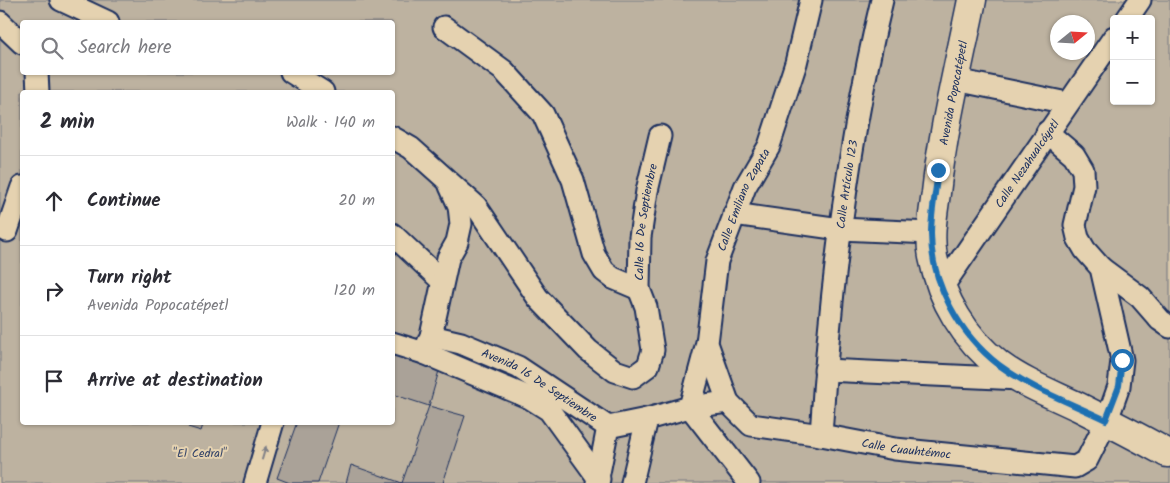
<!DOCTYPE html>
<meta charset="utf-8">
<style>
:root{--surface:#fff;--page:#f7f7f7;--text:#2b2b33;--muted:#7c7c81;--line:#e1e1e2}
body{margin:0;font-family:Kalam,sans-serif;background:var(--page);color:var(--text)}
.controls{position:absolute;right:15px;top:15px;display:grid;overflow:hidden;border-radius:5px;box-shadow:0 1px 4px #0004}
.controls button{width:45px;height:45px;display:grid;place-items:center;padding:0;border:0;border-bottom:1px solid var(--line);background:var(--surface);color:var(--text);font:25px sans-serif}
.compass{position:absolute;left:1050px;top:15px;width:45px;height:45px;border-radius:50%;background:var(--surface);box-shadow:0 1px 4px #0004;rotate:72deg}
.stop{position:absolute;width:15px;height:15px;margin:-11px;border:4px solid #1f6fb2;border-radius:50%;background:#fff}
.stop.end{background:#1f6fb2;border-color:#fff;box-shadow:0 1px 5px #0008}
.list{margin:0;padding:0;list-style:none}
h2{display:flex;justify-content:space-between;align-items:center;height:65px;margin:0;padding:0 20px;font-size:21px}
h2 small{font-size:16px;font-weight:400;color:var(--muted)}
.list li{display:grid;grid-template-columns:32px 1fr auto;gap:15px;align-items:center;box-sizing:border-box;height:90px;padding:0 20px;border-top:1px solid var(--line)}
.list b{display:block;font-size:19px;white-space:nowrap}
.list p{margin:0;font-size:16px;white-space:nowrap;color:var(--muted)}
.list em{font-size:16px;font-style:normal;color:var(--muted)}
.icon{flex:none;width:28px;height:28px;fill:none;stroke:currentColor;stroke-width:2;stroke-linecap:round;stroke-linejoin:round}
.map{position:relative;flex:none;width:1170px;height:483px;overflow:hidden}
.search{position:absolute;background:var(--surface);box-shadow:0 1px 4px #0004;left:20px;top:20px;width:375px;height:55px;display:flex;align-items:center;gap:12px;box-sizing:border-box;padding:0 18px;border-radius:5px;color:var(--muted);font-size:19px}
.panel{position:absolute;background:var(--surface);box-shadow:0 1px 4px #0004;left:20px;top:90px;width:375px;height:335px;border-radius:5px}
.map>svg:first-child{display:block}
.green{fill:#bdb2a0;stroke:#6c707f;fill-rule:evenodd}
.building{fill:#aaa298;stroke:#1b2f5e}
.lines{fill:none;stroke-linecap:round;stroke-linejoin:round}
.street-casing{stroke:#1b2f5e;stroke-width:25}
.secondary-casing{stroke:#1b2f5e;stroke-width:31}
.street{stroke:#e5d2b0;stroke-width:21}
.secondary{stroke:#e5d2b0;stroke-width:28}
.oneway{fill:#808087}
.route{stroke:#1f6fb2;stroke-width:6}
.labels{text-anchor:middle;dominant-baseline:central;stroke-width:4;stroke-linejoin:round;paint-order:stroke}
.street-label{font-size:12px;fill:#1b2f5e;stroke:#e5d2b0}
.park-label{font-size:12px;fill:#334368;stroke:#e5d2b0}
</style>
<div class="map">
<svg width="1170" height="483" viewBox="0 0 1170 483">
<rect width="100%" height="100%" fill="#d9c8ab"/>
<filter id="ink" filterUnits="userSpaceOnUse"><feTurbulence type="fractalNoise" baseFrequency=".02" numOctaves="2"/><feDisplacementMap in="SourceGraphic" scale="10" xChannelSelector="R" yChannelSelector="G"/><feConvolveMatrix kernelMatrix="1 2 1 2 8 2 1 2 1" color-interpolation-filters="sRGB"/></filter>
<g filter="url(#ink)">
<!-- green -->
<path class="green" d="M0,0H1170V483H0ZM1114,19H1151V101H1114ZM22,22H392V72H22ZM1058,22H1088V52H1058ZM22,92H392V422H22Z"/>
<!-- building -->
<g class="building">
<path d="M392,352L440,367L429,406L392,394Z"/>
<path d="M429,406L465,416L443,483H402Z"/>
<path d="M190,422H204L201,431L188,427Z"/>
<path d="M297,422H339L318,483H290L277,478Z"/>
<path d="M351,465L402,483H346Z"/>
</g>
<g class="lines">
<defs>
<g id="street">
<path d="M61,0L108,22"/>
<path d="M1127,19L1140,0"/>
<path d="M0,22L22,43"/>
<path d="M444,27L504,71L543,114L573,180L594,254L604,271L613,278L639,289"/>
<path d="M37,72L38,92"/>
<path d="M291,72L323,92"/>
<path d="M956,80L1067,103"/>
<path id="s1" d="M392,137L411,148L476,206L538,298L588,350L615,371L633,377L648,366L653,350L646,307L639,289L640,237L647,191L660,136"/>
<path d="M734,214L840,229L931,233"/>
<path d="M7,231L22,187"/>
<path d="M392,234L442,281"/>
<path d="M1101,268L1140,297L1160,320L1170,327"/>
<path id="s2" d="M941,289L1114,37"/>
<path d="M431,336L448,258L457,242L461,224L459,206L450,186"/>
<path id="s3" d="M392,343L424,353L431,336L461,343L518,367L608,427L647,419L690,407L707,343"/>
<path d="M424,353L530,398L549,410L599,479L598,483"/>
<path d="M825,370L1020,379"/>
<path id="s4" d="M728,402L707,343L717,261L745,187L769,146L796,63L811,0"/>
<path id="s5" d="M690,407L728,402L751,425L821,435L895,449L1075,467L1087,460L1107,420L1119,386L1122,360L1101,268L1085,250L1078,238L1075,225L1084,186L1083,170L1074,155L1047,132"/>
<path d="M690,407L749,483"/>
<path id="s6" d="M821,435C830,289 848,142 882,0"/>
<path d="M255,483L273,422"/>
<path d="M597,483L608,427"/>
<path d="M632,483L647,419"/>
</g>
<path id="secondary" d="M972,0C959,64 943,129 936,193C933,215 929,236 933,257C941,299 965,339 999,365C1023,383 1052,394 1079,407C1109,422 1138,437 1167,453"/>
</defs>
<!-- street casing -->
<use href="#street" class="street-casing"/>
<!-- secondary casing -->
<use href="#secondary" class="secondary-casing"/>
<!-- street -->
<use href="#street" class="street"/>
<!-- secondary -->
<use href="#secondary" class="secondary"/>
</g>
<!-- one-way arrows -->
<defs><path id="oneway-solid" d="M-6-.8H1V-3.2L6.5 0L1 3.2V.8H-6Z" transform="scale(1.25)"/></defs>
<use class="oneway" href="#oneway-solid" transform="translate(264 453) rotate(-73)"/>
</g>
<g class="lines" filter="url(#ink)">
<!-- route -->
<path class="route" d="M938,170C936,191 931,213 931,234C931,284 960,335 999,365C1031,389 1071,403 1106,420L1119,386L1122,360"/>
</g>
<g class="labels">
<!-- street labels -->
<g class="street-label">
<text transform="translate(954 93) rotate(-79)">Avenida Popocatépetl</text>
<text stroke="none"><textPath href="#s2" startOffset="152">Calle Nezahualcóyotl</textPath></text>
<text stroke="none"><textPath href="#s6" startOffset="252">Calle Artículo 123</textPath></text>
<text stroke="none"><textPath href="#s4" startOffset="212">Calle Emiliano Zapata</textPath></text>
<text stroke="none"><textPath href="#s1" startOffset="511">Calle 16 De Septiembre</textPath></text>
<text stroke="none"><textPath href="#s3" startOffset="172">Avenida 16 De Septiembre</textPath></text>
<text stroke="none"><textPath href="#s5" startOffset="228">Calle Cuauhtémoc</textPath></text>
</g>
<!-- park labels -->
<g class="park-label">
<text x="200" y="453">"El Cedral"</text>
</g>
</g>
</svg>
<div class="controls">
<button>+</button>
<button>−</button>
</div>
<svg class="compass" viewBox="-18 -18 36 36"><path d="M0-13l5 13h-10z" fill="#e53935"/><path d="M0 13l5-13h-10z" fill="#7c7c81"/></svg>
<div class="stop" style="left:1122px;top:360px"></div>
<div class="stop end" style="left:938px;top:170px"></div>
<div class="search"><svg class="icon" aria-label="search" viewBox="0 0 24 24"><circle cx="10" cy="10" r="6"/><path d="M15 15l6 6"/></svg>Search here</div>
<section class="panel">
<h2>2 min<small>Walk · 140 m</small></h2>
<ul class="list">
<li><svg class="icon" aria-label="ahead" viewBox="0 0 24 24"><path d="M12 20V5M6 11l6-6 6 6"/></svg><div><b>Continue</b></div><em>20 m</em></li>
<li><svg class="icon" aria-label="right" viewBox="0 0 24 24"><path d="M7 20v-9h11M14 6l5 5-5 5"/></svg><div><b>Turn right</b><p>Avenida Popocatépetl</p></div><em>120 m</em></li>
<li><svg class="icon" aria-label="arrive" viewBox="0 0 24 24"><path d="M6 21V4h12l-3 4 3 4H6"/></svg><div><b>Arrive at destination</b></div></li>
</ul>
</section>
</div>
